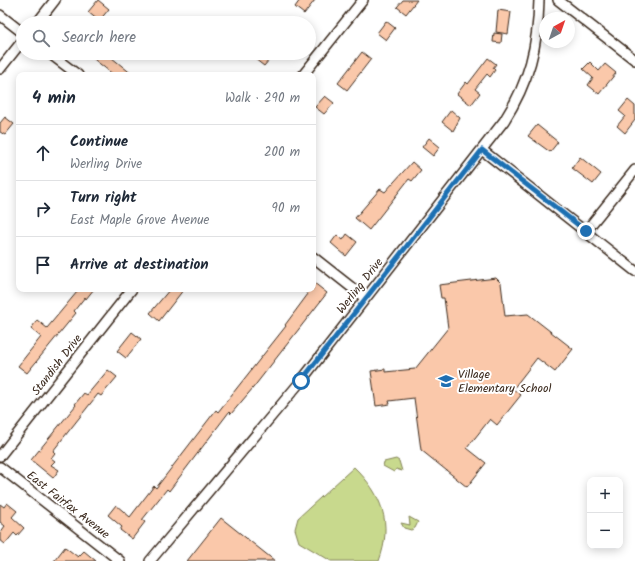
<!DOCTYPE html>
<meta charset="utf-8">
<style>
:root{--surface:#fff;--page:#f6f6f7;--text:#1f2937;--muted:#747a83;--line:#e0e1e3}
body{margin:0;font-family:Kalam,sans-serif;background:var(--page);color:var(--text)}
.controls{position:absolute;right:12px;bottom:12px;display:grid;overflow:hidden;border-radius:8px;box-shadow:0 2px 10px #0003}
.controls button{width:36px;height:36px;display:grid;place-items:center;padding:0;border:0;border-bottom:1px solid var(--line);background:var(--surface);color:var(--text);font:20px sans-serif}
.compass{position:absolute;left:539px;top:12px;width:36px;height:36px;border-radius:50%;background:var(--surface);box-shadow:0 2px 10px #0003;rotate:40deg}
.stop{position:absolute;width:12px;height:12px;margin:-9px;border:3px solid #1f6fb2;border-radius:50%;background:#fff}
.stop.end{background:#1f6fb2;border-color:#fff;box-shadow:0 1px 4px #0008}
.list{margin:0;padding:0;list-style:none}
h2{display:flex;justify-content:space-between;align-items:center;height:52px;margin:0;padding:0 16px;font-size:17px}
h2 small{font-size:13px;font-weight:400;color:var(--muted)}
.list li{display:grid;grid-template-columns:26px 1fr auto;gap:12px;align-items:center;box-sizing:border-box;height:56px;padding:0 16px;border-top:1px solid var(--line)}
.list b{display:block;font-size:15px;white-space:nowrap}
.list p{margin:0;font-size:13px;white-space:nowrap;color:var(--muted)}
.list em{font-size:13px;font-style:normal;color:var(--muted)}
.icon{flex:none;width:22px;height:22px;fill:none;stroke:currentColor;stroke-width:2;stroke-linecap:round;stroke-linejoin:round}
.map{position:relative;flex:none;width:635px;height:561px;overflow:hidden}
.search{position:absolute;background:var(--surface);box-shadow:0 2px 10px #0003;left:16px;top:16px;width:300px;height:44px;display:flex;align-items:center;gap:10px;box-sizing:border-box;padding:0 14px;border-radius:22px;color:var(--muted);font-size:15px}
.panel{position:absolute;background:var(--surface);box-shadow:0 2px 10px #0003;left:16px;top:72px;width:300px;height:220px;border-radius:8px}
.map>svg:first-child{display:block}
.green{fill:#c8d98d;stroke:#828256}
.building{fill:#fac8aa;stroke:#3b2a1e}
.lines{fill:none;stroke-linecap:round;stroke-linejoin:round}
.street-casing{stroke:#3b2a1e;stroke-width:12}
.street{stroke:#fff;stroke-width:9}
.route{stroke:#1f6fb2;stroke-width:5}
.labels{text-anchor:middle;dominant-baseline:central;stroke-width:4;stroke-linejoin:round;paint-order:stroke}
.street-label{font-size:12px;fill:#3b2a1e;stroke:#fff}
.poi-label{font-size:12px;fill:#3b2a1e;stroke:#fff;text-anchor:start}
</style>
<div class="map">
<svg width="635" height="561" viewBox="0 0 635 561">
<rect width="100%" height="100%" fill="#fff"/>
<filter id="ink" filterUnits="userSpaceOnUse"><feTurbulence type="fractalNoise" baseFrequency=".025" numOctaves="2"/><feDisplacementMap in="SourceGraphic" scale="8" xChannelSelector="R" yChannelSelector="G"/><feConvolveMatrix kernelMatrix="1 2 1 2 8 2 1 2 1" color-interpolation-filters="sRGB"/></filter>
<g filter="url(#ink)">
<!-- green -->
<g class="green">
<path d="M396,459L399,461L402,471L396,469L394,472L383,466L384,462Z"/>
<path d="M354,467C382,494 393,523 379,561H331L299,542L295,529L298,518Z"/>
<path d="M409,517L418,522L415,528L411,530L404,528L401,523L410,525Z"/>
</g>
<!-- building -->
<g class="building">
<path d="M98,0L109,9L99,21L88,12Z"/>
<path d="M300,0H315L304,14L295,7Z"/>
<path d="M403,0H417L406,14L397,7Z"/>
<path d="M498,10L511,12L508,34L496,32Z"/>
<path d="M386,21L395,28L386,40L377,33Z"/>
<path d="M494,33L502,34L501,43L493,42Z"/>
<path d="M362,52L371,59L347,90L338,83Z"/>
<path d="M86,53H106L133,75H114Z"/>
<path d="M260,53H275L264,66L255,59Z"/>
<path d="M488,58L496,64L493,68L495,70L490,77L487,74L475,89L480,93L471,105L457,94L466,82L468,84Z"/>
<path d="M590,62L599,71L605,64L616,73L599,94L588,85L593,78L583,69Z"/>
<path d="M325,96L334,103L324,114L315,107Z"/>
<path d="M628,100L635,106V120L625,133L617,126L625,116L619,111Z"/>
<path d="M451,110L460,118L453,131L442,122Z"/>
<path d="M5,117L14,124L5,135L0,132V123Z"/>
<path d="M537,125L558,142L550,152L528,136Z"/>
<path d="M429,138L440,147L433,156L422,147Z"/>
<path d="M580,157L601,174L593,184L572,168Z"/>
<path d="M412,162L421,170L412,181L409,179L369,230L355,218L380,189L385,192Z"/>
<path d="M347,234L357,242L346,256L331,243L337,235L343,240Z"/>
<path d="M496,278L501,283L505,316L528,314L573,349L555,372L537,358L513,389L521,395L497,425L490,419L467,448L486,463L467,487L421,450L414,398L389,401L390,404L376,406L371,371L385,369V372L415,369L448,328L444,298H441L439,285Z"/>
<path d="M313,282L327,293L253,388L231,414L229,412L169,491L167,489L142,520L145,522L132,539L120,530L122,527L108,515L116,505L130,517L154,486L156,488L216,410L218,412L286,326L285,325L308,294L302,289H313Z"/>
<path d="M74,289H94L86,299L85,297L74,311L76,313L27,373L18,366L41,337L31,329L37,320L47,328L77,292Z"/>
<path d="M170,289H184L159,321L150,313Z"/>
<path d="M132,332L141,339L126,358L117,351Z"/>
<path d="M108,370L117,377L101,396L98,394L53,451L55,453L51,458L55,461L51,465L59,470L53,478L31,460L76,405L75,404L84,393L87,395Z"/>
<path d="M7,503L17,511L12,517L24,528L17,536L14,533L5,544L0,540V533L5,526L0,522V504L4,507Z"/>
<path d="M221,518L275,561H187Z"/>
<path d="M65,547L78,557L84,551L96,561H54Z"/>
</g>
<g class="lines">
<defs>
<g id="street">
<path d="M558,0L635,60"/>
<path d="M0,15L23,33"/>
<path d="M37,23L55,0"/>
<path d="M49,53L78,75"/>
<path d="M0,69L23,40"/>
<path d="M303,75L363,0"/>
<path d="M482,150L635,271"/>
<path d="M586,231L635,170"/>
<path d="M313,257L365,298"/>
<path d="M0,456L132,289"/>
<path d="M0,467L120,561"/>
<path d="M150,561L301,381L504,121C529,82 538,46 539,0"/>
</g>
</defs>
<!-- street casing -->
<use href="#street" class="street-casing"/>
<!-- street -->
<use href="#street" class="street"/>
</g>
</g>
<g class="lines" filter="url(#ink)">
<!-- route -->
<path class="route" d="M301,381L482,150L586,231"/>
</g>
<!-- icons -->
<defs>
<symbol id="school-bare" viewBox="-9 -9 18 18"><path d="M0-5L7-2L0 1L-7-2ZM-4 1L0 2.5L4 1V4Q0 6-4 4Z" fill="#1f6fb2" stroke="#fff" stroke-width="2.5" paint-order="stroke"/></symbol>
</defs>
<g fill-rule="evenodd">
<use href="#school-bare" x="435" y="370" width="22" height="22"/>
</g>
<g class="labels">
<!-- street labels -->
<g class="street-label">
<text transform="translate(360 286) rotate(-52)">Werling Drive</text>
<text transform="translate(57 365) rotate(-52)">Standish Drive</text>
<text transform="translate(68 505) rotate(38)">East Fairfax Avenue</text>
</g>
<!-- poi labels -->
<g class="poi-label">
<text x="458" y="374">Village<tspan x="458" dy="14">Elementary School</tspan></text>
</g>
</g>
</svg>
<div class="controls">
<button>+</button>
<button>−</button>
</div>
<svg class="compass" viewBox="-18 -18 36 36"><path d="M0-13l5 13h-10z" fill="#e53935"/><path d="M0 13l5-13h-10z" fill="#747a83"/></svg>
<div class="stop" style="left:301px;top:381px"></div>
<div class="stop end" style="left:586px;top:231px"></div>
<div class="search"><svg class="icon" aria-label="search" viewBox="0 0 24 24"><circle cx="10" cy="10" r="6"/><path d="M15 15l6 6"/></svg>Search here</div>
<section class="panel">
<h2>4 min<small>Walk · 290 m</small></h2>
<ul class="list">
<li><svg class="icon" aria-label="ahead" viewBox="0 0 24 24"><path d="M12 20V5M6 11l6-6 6 6"/></svg><div><b>Continue</b><p>Werling Drive</p></div><em>200 m</em></li>
<li><svg class="icon" aria-label="right" viewBox="0 0 24 24"><path d="M7 20v-9h11M14 6l5 5-5 5"/></svg><div><b>Turn right</b><p>East Maple Grove Avenue</p></div><em>90 m</em></li>
<li><svg class="icon" aria-label="arrive" viewBox="0 0 24 24"><path d="M6 21V4h12l-3 4 3 4H6"/></svg><div><b>Arrive at destination</b></div></li>
</ul>
</section>
</div>
